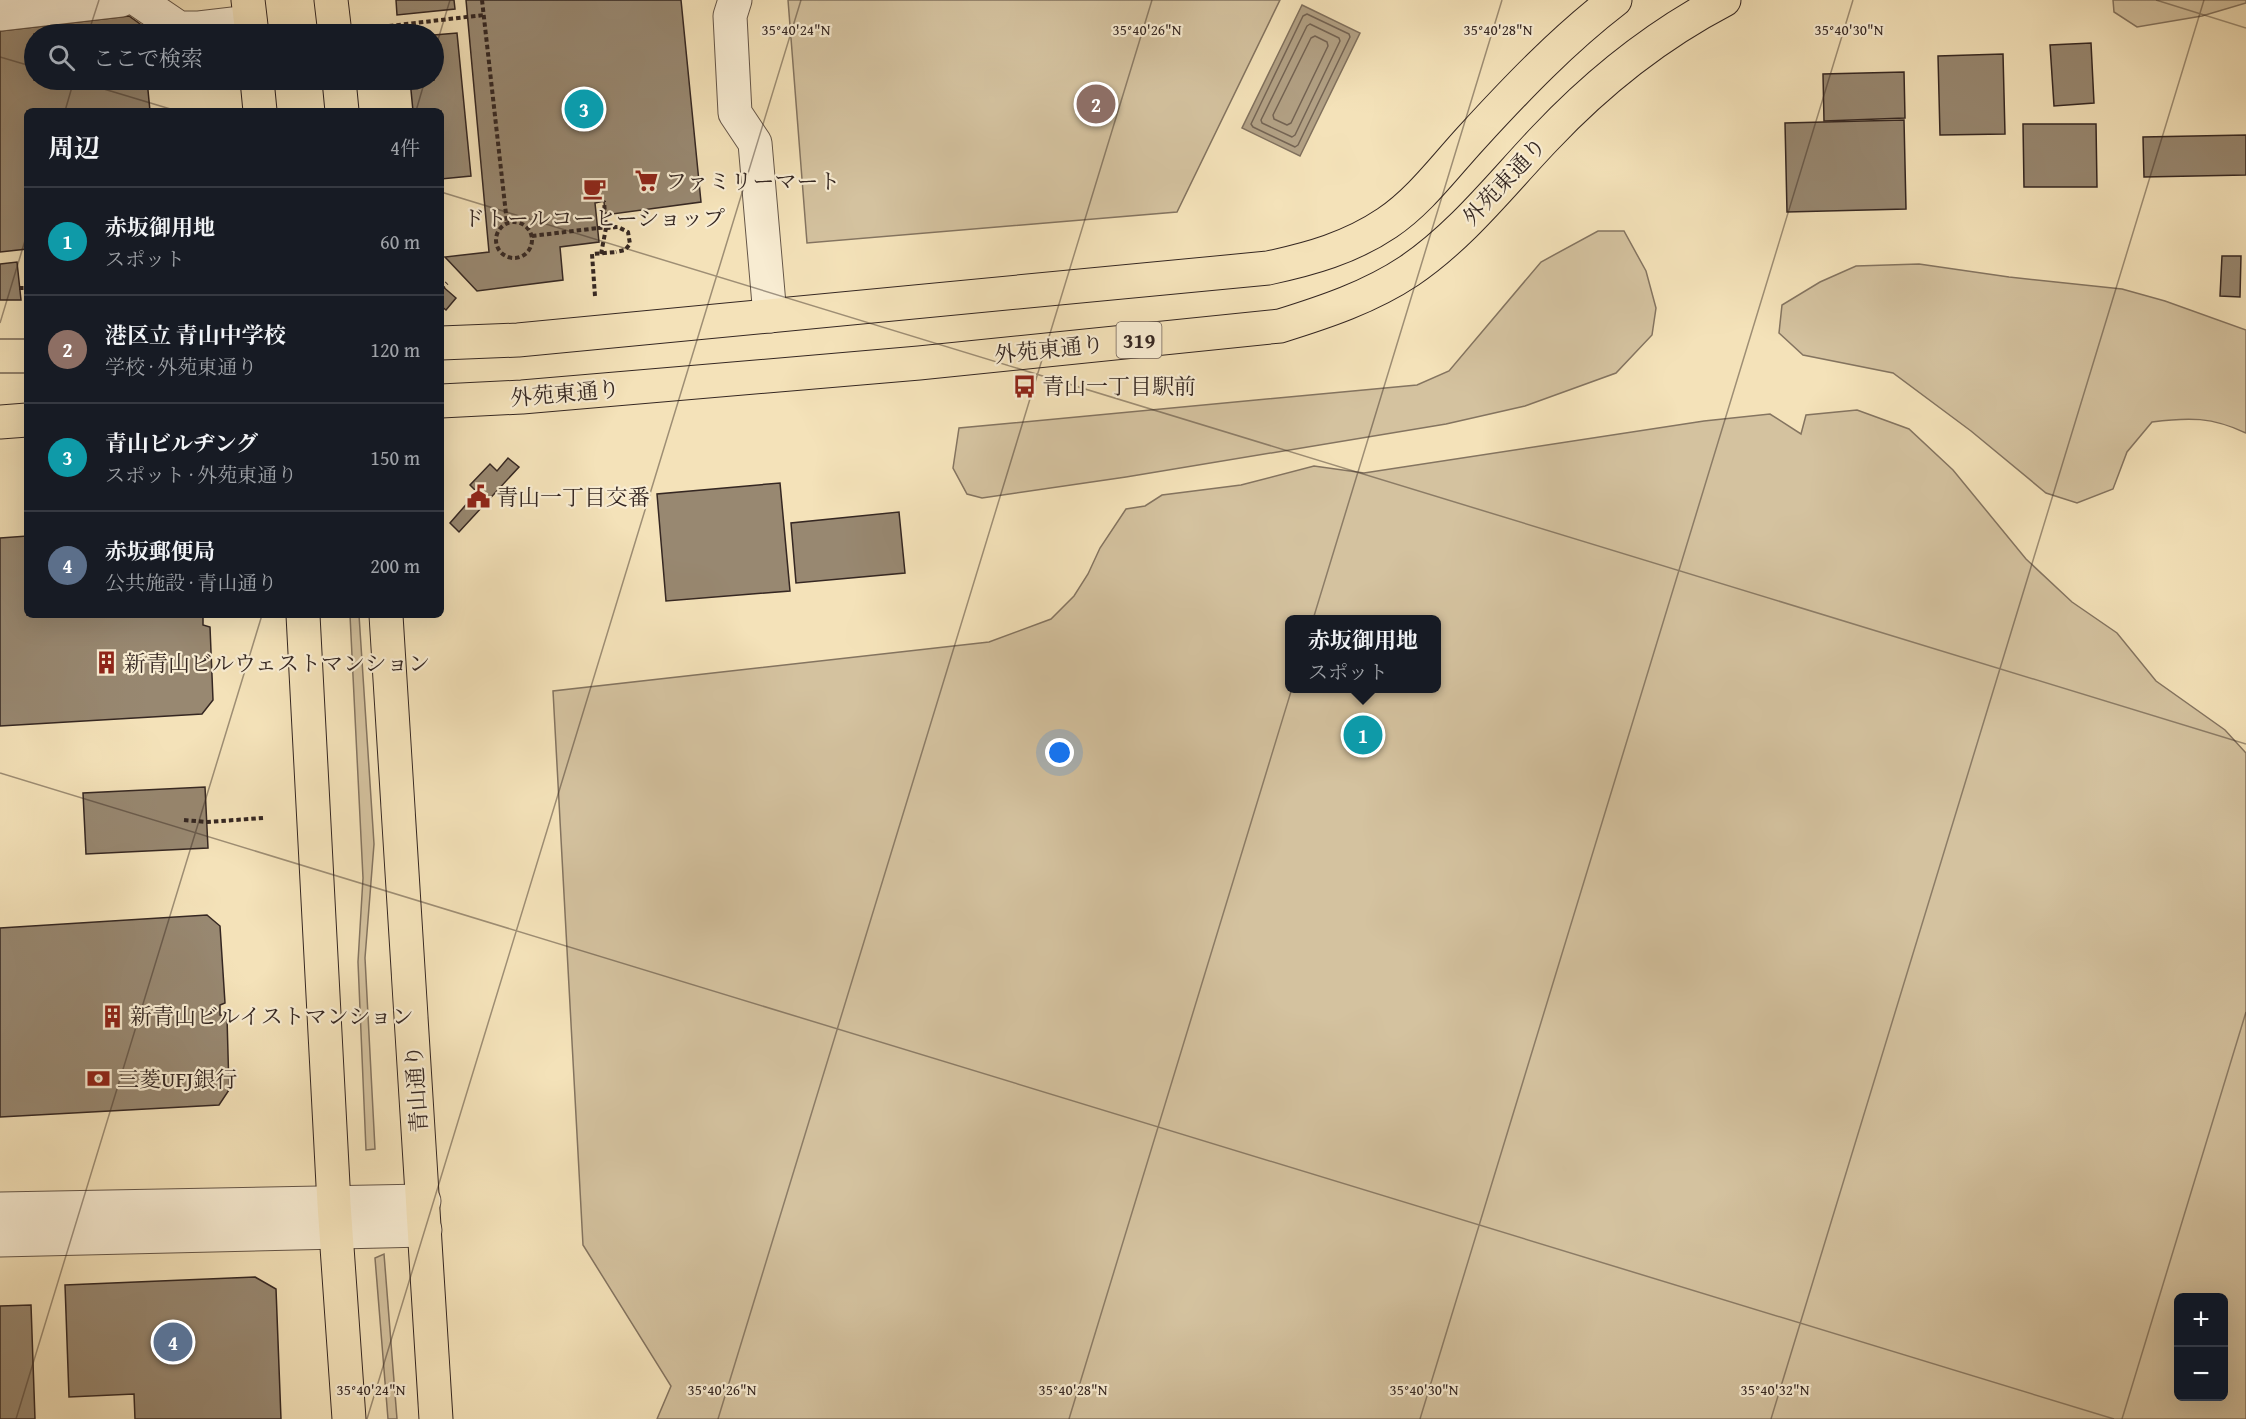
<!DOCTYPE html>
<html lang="ja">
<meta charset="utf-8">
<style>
:root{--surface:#171b24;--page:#242831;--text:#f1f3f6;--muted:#9ea1a6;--line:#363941;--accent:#c59692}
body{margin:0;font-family:"Gentium Book Plus","Noto Serif JP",serif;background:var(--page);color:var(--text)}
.controls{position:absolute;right:18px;bottom:18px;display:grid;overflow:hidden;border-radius:9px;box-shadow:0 6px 24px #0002}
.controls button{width:54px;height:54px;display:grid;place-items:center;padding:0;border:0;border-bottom:2px solid var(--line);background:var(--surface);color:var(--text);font:30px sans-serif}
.you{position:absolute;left:1060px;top:753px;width:21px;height:21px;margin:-15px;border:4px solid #fff;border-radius:50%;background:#1a73e8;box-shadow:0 0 0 9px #1a73e833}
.badge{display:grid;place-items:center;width:39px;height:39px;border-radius:50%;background:var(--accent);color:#fff;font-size:20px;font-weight:700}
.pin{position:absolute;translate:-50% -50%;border:3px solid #fff;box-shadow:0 2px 6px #0006}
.popup{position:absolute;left:1285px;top:615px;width:156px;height:78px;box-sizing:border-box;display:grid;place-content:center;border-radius:9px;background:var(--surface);filter:drop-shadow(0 2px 4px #0005);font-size:20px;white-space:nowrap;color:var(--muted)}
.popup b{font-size:22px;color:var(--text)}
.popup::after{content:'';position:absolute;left:50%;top:100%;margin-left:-12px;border:12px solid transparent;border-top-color:var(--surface)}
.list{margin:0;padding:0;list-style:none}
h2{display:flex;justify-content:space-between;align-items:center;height:78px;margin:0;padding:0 24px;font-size:26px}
h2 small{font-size:20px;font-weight:400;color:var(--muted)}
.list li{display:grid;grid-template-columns:39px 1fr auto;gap:18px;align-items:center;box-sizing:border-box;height:108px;padding:0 24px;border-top:2px solid var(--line)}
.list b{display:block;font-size:22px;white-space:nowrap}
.list p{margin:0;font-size:20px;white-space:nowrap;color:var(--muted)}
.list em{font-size:20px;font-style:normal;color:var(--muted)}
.icon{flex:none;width:33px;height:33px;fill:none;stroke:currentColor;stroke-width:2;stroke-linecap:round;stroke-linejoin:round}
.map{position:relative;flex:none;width:2246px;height:1419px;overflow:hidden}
.search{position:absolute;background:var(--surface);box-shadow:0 6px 24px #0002;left:24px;top:24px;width:420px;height:66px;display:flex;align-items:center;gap:15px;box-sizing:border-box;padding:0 21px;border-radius:33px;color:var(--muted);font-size:22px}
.panel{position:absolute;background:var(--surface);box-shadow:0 6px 24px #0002;left:24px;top:108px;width:420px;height:510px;border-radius:9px}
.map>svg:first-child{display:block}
.green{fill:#d4c29f;stroke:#847460;stroke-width:1.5;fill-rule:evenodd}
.water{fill:#b3a286;stroke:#81715e;stroke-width:1.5}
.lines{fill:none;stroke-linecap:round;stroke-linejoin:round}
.shore{stroke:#746454;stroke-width:1.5}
.building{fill:#988871;stroke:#352722;stroke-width:1.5}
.minor-casing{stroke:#655648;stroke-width:35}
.major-casing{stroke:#352722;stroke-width:35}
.highway-casing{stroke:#352722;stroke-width:35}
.path{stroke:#352722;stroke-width:4;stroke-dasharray:4.5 3;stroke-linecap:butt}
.minor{stroke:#f8ecd2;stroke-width:33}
.major{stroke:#f4e2b9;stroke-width:33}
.highway{stroke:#f4e2b9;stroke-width:33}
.path-bridge{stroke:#352722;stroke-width:4;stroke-dasharray:4.5 3;stroke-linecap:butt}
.ticks{fill:none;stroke:#352722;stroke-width:1.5;stroke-opacity:0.45}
.labels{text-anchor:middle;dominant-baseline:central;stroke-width:4.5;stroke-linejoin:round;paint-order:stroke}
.shield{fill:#f8ecd2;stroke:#706257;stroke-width:1.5}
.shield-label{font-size:21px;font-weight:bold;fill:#352722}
.poi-label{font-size:22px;fill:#352722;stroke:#f8ecd2;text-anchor:start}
.street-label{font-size:22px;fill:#352722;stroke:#f8ecd2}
.ticks-label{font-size:15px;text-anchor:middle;fill:#352722;stroke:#f8ecd2;stroke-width:4.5;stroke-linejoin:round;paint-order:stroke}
</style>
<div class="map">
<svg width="2246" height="1419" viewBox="0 0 2246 1419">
<rect width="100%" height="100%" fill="#f4e2b9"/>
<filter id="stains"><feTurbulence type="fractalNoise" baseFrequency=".00333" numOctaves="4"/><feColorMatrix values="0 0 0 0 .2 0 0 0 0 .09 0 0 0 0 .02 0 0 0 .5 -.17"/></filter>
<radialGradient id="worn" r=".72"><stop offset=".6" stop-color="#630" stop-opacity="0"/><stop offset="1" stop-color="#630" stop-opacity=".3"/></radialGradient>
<!-- green -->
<g class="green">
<path d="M788,0H1280L1177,212L807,243Z"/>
<path d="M2113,0H2246V3L2202,16L2137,27L2114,12Z"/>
<path d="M1598,231H1624L1646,271L1656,308L1652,335L1616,373L1525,406L1446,424L1126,477L982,498L967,494L953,468L959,428L1417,385L1449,371L1541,262Z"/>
<path d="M1919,264L2009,277L2122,289L2165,301L2246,330V433C2212,417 2189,417 2152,422L2127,452L2113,489L2077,503L2046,493L1971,431L1893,373L1803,355L1779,333L1782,305L1820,282L1856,266Z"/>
<path d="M1857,410L1909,429L1953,470L2026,559L2072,602L2117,633L2156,681L2225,730L2246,753V1419H657L671,1386L583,1245L553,691L989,642L1051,619L1074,596L1088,574L1100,548L1126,509L1145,506L1162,495L1241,485L1314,466L1364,473L1704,421L1770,414L1801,434L1806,415ZM1290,620H1436V688H1290ZM2178,1298H2224V1396H2178Z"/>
<path d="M350,615H359L374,844L365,958L375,1149L366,1150L358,962L363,878Z"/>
<path d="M384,1254L397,1419H388L375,1258Z"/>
</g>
<!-- water -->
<path class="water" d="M1302,5L1360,33L1300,156L1242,128Z"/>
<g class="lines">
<!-- shore -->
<g class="shore">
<path d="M1307,14L1349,34L1350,37L1298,145L1295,147L1253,127L1251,124L1303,16Z"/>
<path d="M1310,24L1339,38L1340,41L1295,135L1292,137L1262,123L1261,120L1307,26Z"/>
<path d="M1315,36L1327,42L1328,46L1291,123L1287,125L1274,119L1273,115L1311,38Z"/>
</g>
</g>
<!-- building -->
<g class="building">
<path d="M396,0H454L455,9L397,15Z"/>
<path d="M466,0H681L701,202L605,215L604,201L595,203L599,242L560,247L563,280L477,291L445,257L489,252Z"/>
<path d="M129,16L140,24L141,34H34V80H147L150,111H27V249L0,252V31Z"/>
<path d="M457,33L471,176L441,179V111H413L410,80H434V35Z"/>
<path d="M2091,43L2094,103L2054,106L2050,45Z"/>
<path d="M2003,54L2005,134L1940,135L1938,56Z"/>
<path d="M1904,72L1905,118L1824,121L1823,74Z"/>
<path d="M1904,120L1906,209L1787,212L1785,123Z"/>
<path d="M2023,124H2096L2097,187H2024Z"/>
<path d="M2246,135V175L2144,177L2143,137Z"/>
<path d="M2222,256H2241L2240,297L2220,296Z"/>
<path d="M17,262L21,300H0V264Z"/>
<path d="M441,285L456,298L446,310L441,306Z"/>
<path d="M508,458L519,467L459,532L450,523L477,492L470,485L490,464L497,471Z"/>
<path d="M780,483L790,591L666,601L657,494Z"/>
<path d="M899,512L905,573L796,583L791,523Z"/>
<path d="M27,536V615H203V625L210,627L213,700L202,714L0,726V538Z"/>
<path d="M205,787L208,848L86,854L83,793Z"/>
<path d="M207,915L220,926L225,1003L220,1005V1015L227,1017L229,1090L219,1105L0,1117V928Z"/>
<path d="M255,1277L276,1289L281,1419H135L134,1394L69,1397L65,1285Z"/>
<path d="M31,1305L35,1419H0V1306Z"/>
</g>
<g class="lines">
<defs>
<g id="minor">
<path d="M138,0L179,28H199L250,22"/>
<path d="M735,0L730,16L735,113L755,143L770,316"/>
<path d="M0,14L121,0"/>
<path d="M0,1209L424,1201"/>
<path d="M0,1240L425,1230"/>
</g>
<g id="major">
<path d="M441,343L518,340L1268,268C1310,259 1350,248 1387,223C1420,201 1446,165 1473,136C1517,88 1563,40 1615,0"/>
<path d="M0,356H27"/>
<path d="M441,401L522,397L919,363L1280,326C1325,312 1370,297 1409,271C1462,235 1502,183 1545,138C1597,83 1657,35 1724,0"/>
<path d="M0,422L27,420"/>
</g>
<g id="highway">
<path d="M248,0L252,34"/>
<path d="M331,0L335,34"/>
<path d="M257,80L260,111"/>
<path d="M339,80L342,111"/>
<path d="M303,615L334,1204L349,1419"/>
<path d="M386,615L436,1419"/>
</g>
</defs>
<!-- minor casing -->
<use href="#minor" class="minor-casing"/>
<!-- major casing -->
<use href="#major" class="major-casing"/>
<!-- highway casing -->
<use href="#highway" class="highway-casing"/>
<!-- path -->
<g class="path">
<path d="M482,0L507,223"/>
<path d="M389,26L484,15"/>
<circle cx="514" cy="240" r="18"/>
<path d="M606,228L616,227"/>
<path d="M532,236L598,228"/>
<path d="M601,254L606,228L604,201"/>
<path d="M19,288H27"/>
<path d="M441,289L447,283"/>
<path d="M595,296L592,254L616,252"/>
<path d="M184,820L207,822L263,818"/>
</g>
<!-- minor -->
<use href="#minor" class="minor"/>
<!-- major -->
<use href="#major" class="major"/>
<!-- highway -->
<use href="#highway" class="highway"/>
<!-- path-bridge -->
<path class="path-bridge" d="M598,228L618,227L628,232L630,244L625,250L616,252"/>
</g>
<!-- ticks -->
<path class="ticks" d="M2156,0L2246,28M88,34L99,0M434,53L450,0M0,57L34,67M74,80L177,111M65,111L74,80M416,111L425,80M441,192L2246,744M0,323L27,234M0,773L2114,1419M16,1419L262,615M367,1419L801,0M718,1419L1152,0M1069,1419L1502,0M1420,1419L1853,0M1771,1419L2204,0M2122,1419L2246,1012"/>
<!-- icons -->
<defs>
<symbol id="supermarket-bare" viewBox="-9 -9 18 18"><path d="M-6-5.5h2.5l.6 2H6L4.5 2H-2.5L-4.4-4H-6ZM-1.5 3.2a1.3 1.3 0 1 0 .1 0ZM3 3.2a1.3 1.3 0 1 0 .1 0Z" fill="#8f2418" stroke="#f8ecd2" stroke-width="2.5" paint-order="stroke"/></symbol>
<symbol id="cafe-bare" viewBox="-9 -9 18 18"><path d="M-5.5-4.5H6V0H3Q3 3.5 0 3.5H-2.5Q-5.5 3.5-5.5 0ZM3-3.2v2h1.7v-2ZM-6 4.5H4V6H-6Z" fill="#8f2418" stroke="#f8ecd2" stroke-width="2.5" paint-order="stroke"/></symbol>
<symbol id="bus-bare" viewBox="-9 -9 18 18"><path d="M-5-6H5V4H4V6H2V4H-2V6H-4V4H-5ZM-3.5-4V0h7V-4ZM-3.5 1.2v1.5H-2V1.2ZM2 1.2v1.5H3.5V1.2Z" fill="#8f2418" stroke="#f8ecd2" stroke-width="2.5" paint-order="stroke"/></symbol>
<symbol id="civic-bare" viewBox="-9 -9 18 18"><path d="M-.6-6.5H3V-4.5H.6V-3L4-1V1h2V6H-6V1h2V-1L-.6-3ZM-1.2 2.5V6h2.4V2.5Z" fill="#8f2418" stroke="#f8ecd2" stroke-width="2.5" paint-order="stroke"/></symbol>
<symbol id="building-bare" viewBox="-9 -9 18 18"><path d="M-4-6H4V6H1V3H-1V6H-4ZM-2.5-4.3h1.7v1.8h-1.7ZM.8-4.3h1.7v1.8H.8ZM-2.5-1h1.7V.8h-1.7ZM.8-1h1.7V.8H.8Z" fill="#8f2418" stroke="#f8ecd2" stroke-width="2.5" paint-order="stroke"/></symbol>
<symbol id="bank-bare" viewBox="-9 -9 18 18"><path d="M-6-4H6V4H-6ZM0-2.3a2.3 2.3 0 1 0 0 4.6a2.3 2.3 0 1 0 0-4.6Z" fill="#8f2418" stroke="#f8ecd2" stroke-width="2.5" paint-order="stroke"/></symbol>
</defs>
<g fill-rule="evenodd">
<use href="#supermarket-bare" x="630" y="164" width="33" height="33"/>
<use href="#cafe-bare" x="578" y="172" width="33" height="33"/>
<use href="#bus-bare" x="1008" y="370" width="33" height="33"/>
<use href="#civic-bare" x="462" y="480" width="33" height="33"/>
<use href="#building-bare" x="90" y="646" width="33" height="33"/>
<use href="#building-bare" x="96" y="1000" width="33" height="33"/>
<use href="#bank-bare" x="82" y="1062" width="33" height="33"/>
</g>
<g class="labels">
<!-- shield labels -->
<rect class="shield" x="1116.5" y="322" width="45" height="36" rx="4.5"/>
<g class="shield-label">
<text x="1139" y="340">319</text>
</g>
<!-- poi labels -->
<g class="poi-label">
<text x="665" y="181">ファミリーマート</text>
<text x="594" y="218" text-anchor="middle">ドトールコーヒーショップ</text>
<text x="1042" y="386">青山一丁目駅前</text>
<text x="496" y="497">青山一丁目交番</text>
<text x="124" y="663">新青山ビルウェストマンション</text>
<text x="130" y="1016">新青山ビルイストマンション</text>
<text x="117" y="1079">三菱UFJ銀行</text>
</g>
<!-- street labels -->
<g class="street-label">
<text transform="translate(1504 181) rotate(-47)">外苑東通り</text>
<text transform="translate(1049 349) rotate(-6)">外苑東通り</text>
<text transform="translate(565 393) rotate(-5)">外苑東通り</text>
<text transform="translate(416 1089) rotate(-94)">青山通り</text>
</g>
</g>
<g class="ticks-label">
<text x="796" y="35">35°40'24"N</text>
<text x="1147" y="35">35°40'26"N</text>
<text x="1498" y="35">35°40'28"N</text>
<text x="1849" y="35">35°40'30"N</text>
<text x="371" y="1395">35°40'24"N</text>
<text x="722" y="1395">35°40'26"N</text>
<text x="1073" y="1395">35°40'28"N</text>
<text x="1424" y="1395">35°40'30"N</text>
<text x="1775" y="1395">35°40'32"N</text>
</g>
<rect width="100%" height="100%" filter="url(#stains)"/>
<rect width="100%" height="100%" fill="url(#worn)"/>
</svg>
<div class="controls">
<button>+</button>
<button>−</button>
</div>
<div class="you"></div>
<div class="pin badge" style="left:1363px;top:735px;background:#0f9aa8">1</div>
<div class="popup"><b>赤坂御用地</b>スポット</div>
<div class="pin badge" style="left:1096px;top:104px;background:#8d6e63">2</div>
<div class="pin badge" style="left:584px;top:109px;background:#0f9aa8">3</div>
<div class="pin badge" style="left:173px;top:1342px;background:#5c6f8a">4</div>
<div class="search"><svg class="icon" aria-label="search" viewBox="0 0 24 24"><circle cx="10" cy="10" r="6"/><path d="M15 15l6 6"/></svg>ここで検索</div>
<section class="panel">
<h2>周辺<small>4件</small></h2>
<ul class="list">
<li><span class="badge" style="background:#0f9aa8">1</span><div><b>赤坂御用地</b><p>スポット</p></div><em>60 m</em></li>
<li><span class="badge" style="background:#8d6e63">2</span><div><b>港区立 青山中学校</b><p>学校 · 外苑東通り</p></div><em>120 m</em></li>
<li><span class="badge" style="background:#0f9aa8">3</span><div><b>青山ビルヂング</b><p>スポット · 外苑東通り</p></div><em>150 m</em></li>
<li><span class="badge" style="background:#5c6f8a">4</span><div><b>赤坂郵便局</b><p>公共施設 · 青山通り</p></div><em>200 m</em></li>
</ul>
</section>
</div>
